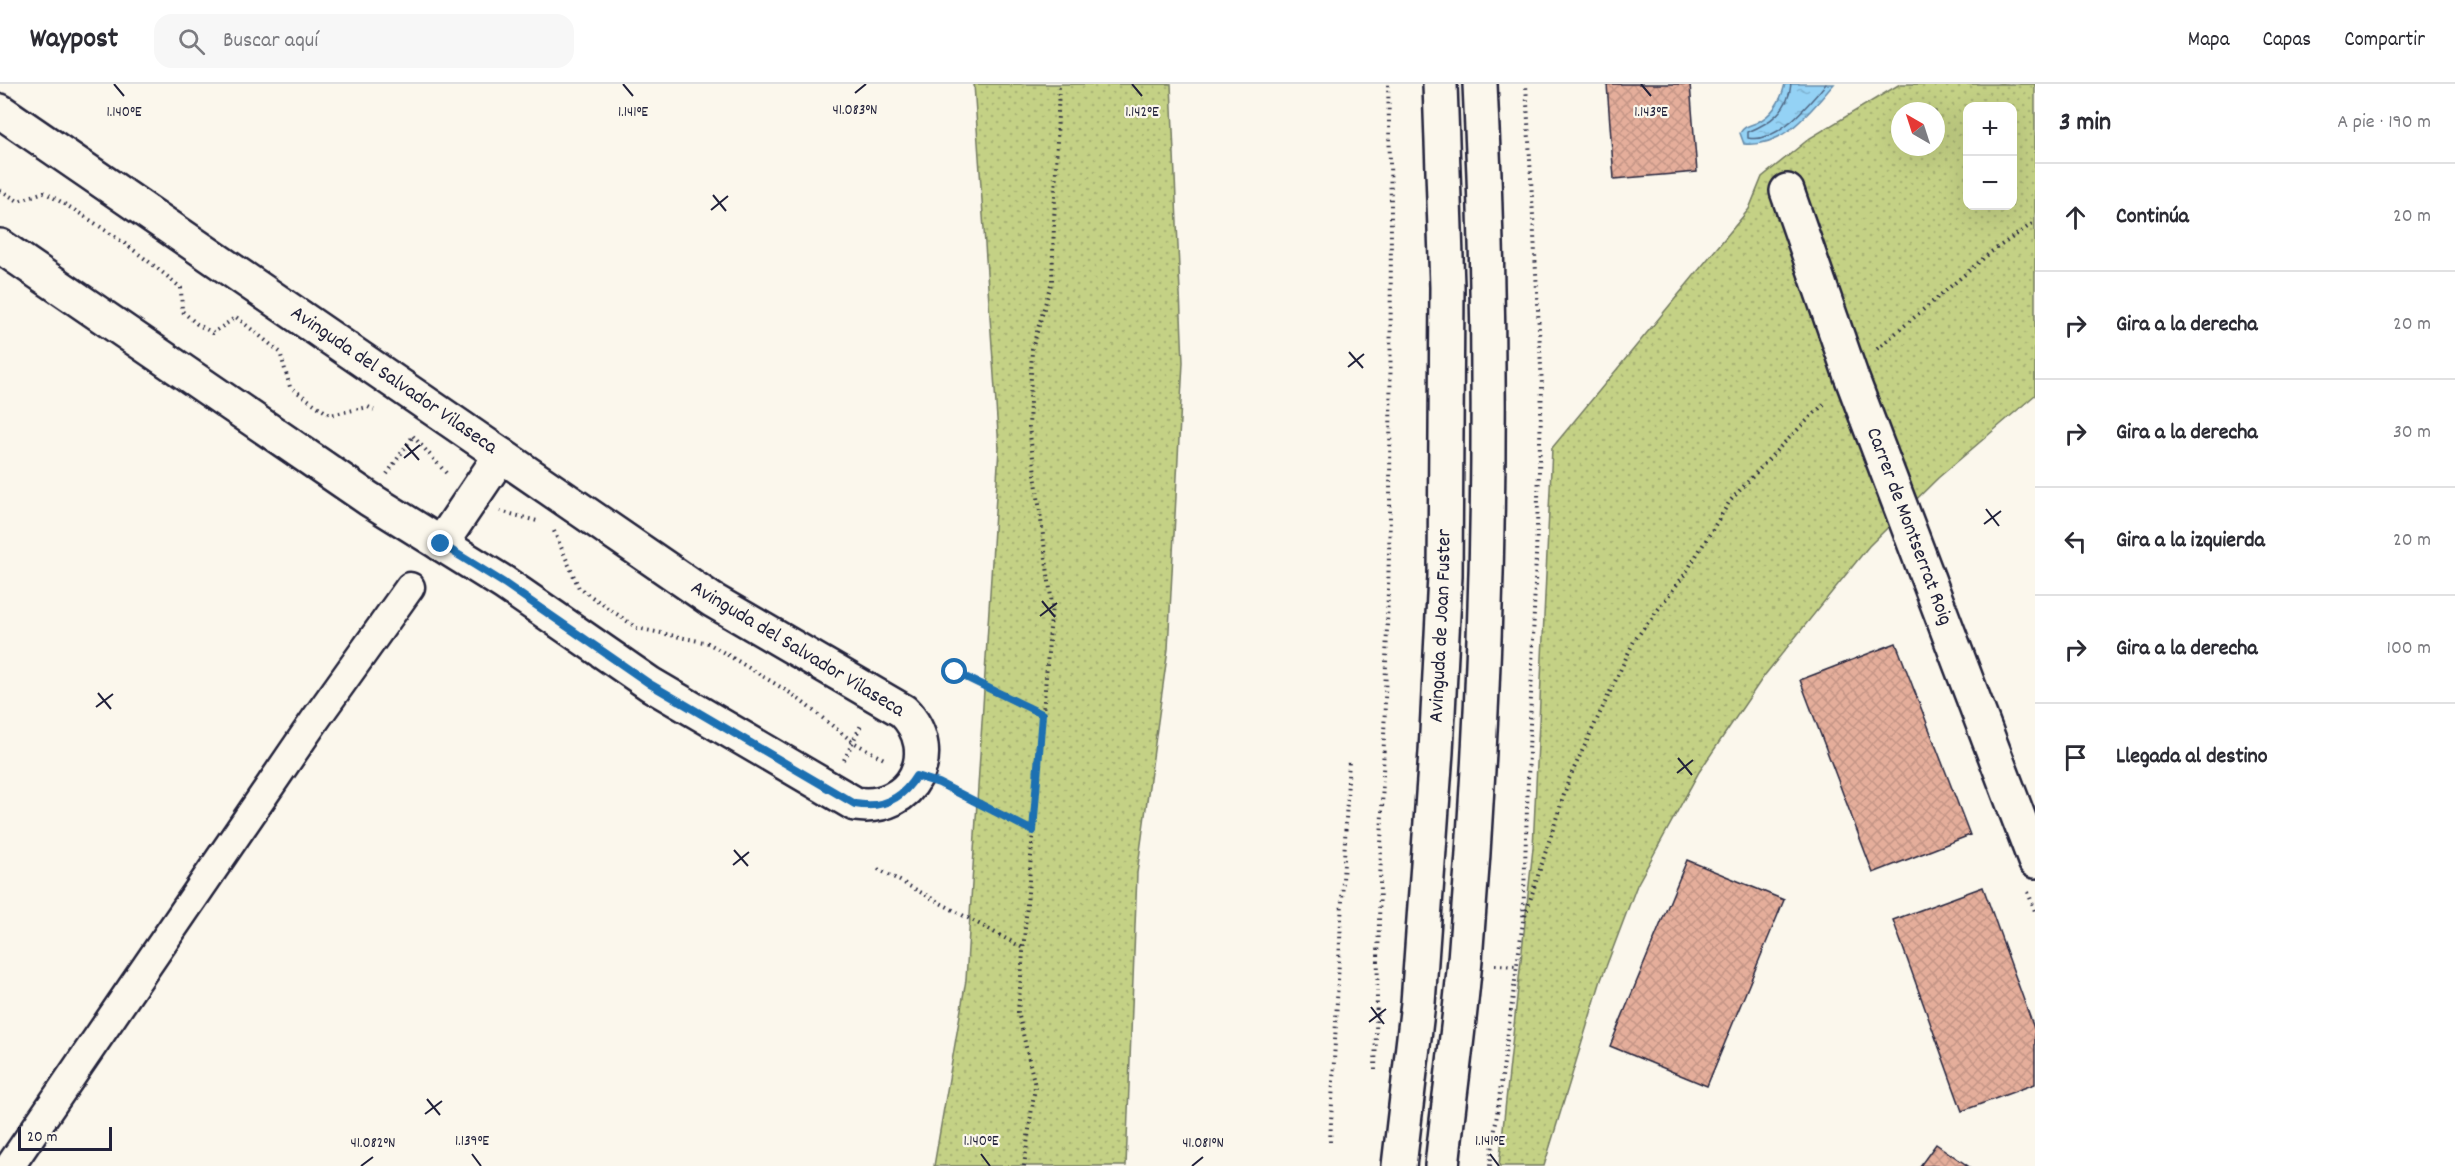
<!DOCTYPE html>
<html lang="es">
<meta charset="utf-8">
<style>
:root{--surface:#fff;--page:#f7f7f7;--text:#2b2b33;--muted:#7c7c81;--line:#e1e1e2}
body{margin:0;font-family:Dekko,sans-serif;background:var(--page);color:var(--text)}
.controls{position:absolute;right:18px;top:18px;display:grid;overflow:hidden;border-radius:12px;box-shadow:0 6px 24px #0002}
.controls button{width:54px;height:54px;display:grid;place-items:center;padding:0;border:0;border-bottom:2px solid var(--line);background:var(--surface);color:var(--text);font:30px sans-serif}
.compass{position:absolute;left:1891px;top:18px;width:54px;height:54px;border-radius:50%;background:var(--surface);box-shadow:0 6px 24px #0002;rotate:321deg}
.scale{position:absolute;left:18px;bottom:15px;width:94px;box-sizing:border-box;padding-left:6px;border:3px solid #22223b;border-top:0;font-size:16px;line-height:21px;white-space:nowrap;color:#22223b;-webkit-text-stroke:4px #fbf7ec;paint-order:stroke}
.stop{position:absolute;width:18px;height:18px;margin:-14px;border:4px solid #1f6fb2;border-radius:50%;background:#fff}
.stop.end{background:#1f6fb2;border-color:#fff;box-shadow:0 2px 6px #0008}
.list{margin:0;padding:0;list-style:none}
h2{display:flex;justify-content:space-between;align-items:center;height:78px;margin:0;padding:0 24px;font-size:26px}
h2 small{font-size:20px;font-weight:400;color:var(--muted)}
.list li{display:grid;grid-template-columns:39px 1fr auto;gap:18px;align-items:center;box-sizing:border-box;height:108px;padding:0 24px;border-top:2px solid var(--line)}
.list b{display:block;font-size:22px;white-space:nowrap}
.list em{font-size:20px;font-style:normal;color:var(--muted)}
.icon{flex:none;width:33px;height:33px;fill:none;stroke:currentColor;stroke-width:2;stroke-linecap:round;stroke-linejoin:round}
.map{position:relative;flex:none;width:2035px;height:1082px;overflow:hidden}
header{display:flex;align-items:center;gap:36px;box-sizing:border-box;height:84px;padding:0 30px;background:var(--surface);border-bottom:2px solid var(--line)}
header strong{font-size:28px}
nav{display:flex;gap:33px;margin-inline-start:auto;font-size:21px}
.search{width:420px;height:54px;background:var(--page);display:flex;align-items:center;gap:15px;box-sizing:border-box;padding:0 21px;border-radius:18px;color:var(--muted);font-size:22px}
main{display:flex}
aside{flex:1;background:var(--surface)}
.map>svg:first-child{display:block}
.park{fill:url(#park-dots);stroke:#737a60;stroke-width:1.5;fill-rule:evenodd}
.water{fill:url(#water-ripples);stroke:#668cab;stroke-width:1.5}
.lines{fill:none;stroke-linecap:round;stroke-linejoin:round}
.shore{stroke:#506885;stroke-width:1.5}
.building{fill:url(#building-cross-hatch);stroke:#22223b;stroke-width:1.5}
.pedestrian-casing{stroke:#22223b;stroke-width:33}
.minor-casing{stroke:#22223b;stroke-width:38}
.path{stroke:#22223b;stroke-width:4;stroke-dasharray:1.5 4.5;stroke-linecap:butt}
.pedestrian{stroke:#fbf7ec;stroke-width:28}
.minor{stroke:#fbf7ec;stroke-width:33}
.route{stroke:#1f6fb2;stroke-width:8}
.ticks{fill:none;stroke:#22223b;stroke-width:2}
.labels{text-anchor:middle;dominant-baseline:central;stroke-width:4.5;stroke-linejoin:round;paint-order:stroke}
.street-label{font-size:21px;fill:#22223b;stroke:#fbf7ec}
.ticks-label{font-size:15px;text-anchor:middle;fill:#22223b;stroke:#fbf7ec;stroke-width:4.5;stroke-linejoin:round;paint-order:stroke}
</style>
<header>
<strong>Waypost</strong>
<div class="search"><svg class="icon" aria-label="search" viewBox="0 0 24 24"><circle cx="10" cy="10" r="6"/><path d="M15 15l6 6"/></svg>Buscar aquí</div>
<nav><a>Mapa</a><a>Capas</a><a>Compartir</a></nav>
</header>
<main>
<div class="map">
<svg width="2035" height="1082" viewBox="0 0 2035 1082">
<defs>
<pattern id="park-dots" width="8" height="8" patternUnits="userSpaceOnUse" patternTransform="scale(1.5)"><rect width="8" height="8" fill="#c4d185"/><path d="M2 2h.1M6 6h.1" fill="none" stroke="#a8b374" stroke-width="1.8" stroke-linecap="round"/></pattern>
<pattern id="water-ripples" width="26" height="14" patternUnits="userSpaceOnUse" patternTransform="scale(1.5)"><rect width="26" height="14" fill="#94d2f5"/><path d="M2 4q2-2 4 0t4 0M15 11q2-2 4 0t4 0" fill="none" stroke="#7fb4d3"/></pattern>
<pattern id="building-cross-hatch" width="8" height="8" patternUnits="userSpaceOnUse" patternTransform="scale(1.5)"><rect width="8" height="8" fill="#e5ae9b"/><path d="M0 0l8 8M0 8l8-8" fill="none" stroke="#c49586"/></pattern>
</defs>
<rect width="100%" height="100%" fill="#fbf7ec"/>
<filter id="ink" filterUnits="userSpaceOnUse"><feTurbulence type="fractalNoise" baseFrequency=".0167" numOctaves="2"/><feDisplacementMap in="SourceGraphic" scale="12" xChannelSelector="R" yChannelSelector="G"/><feConvolveMatrix kernelMatrix="1 2 1 2 8 2 1 2 1" color-interpolation-filters="sRGB"/></filter>
<g filter="url(#ink)">
<!-- park -->
<g class="park">
<path d="M974,0H1171L1183,278L1168,565L1137,789L1126,1082H934L966,896L999,364Z"/>
<path d="M1900,0H2035V311L1938,394L1869,462L1764,592L1699,688L1637,801L1601,896L1544,1082H1499L1533,764L1552,364L1749,125L1762,93L1810,54ZM1968,22H2012V122H1968ZM1900,27H1936V63H1900Z"/>
</g>
<!-- water -->
<path class="water" d="M1785,0H1834C1810,27 1784,64 1744,60L1740,49C1744,42 1749,42 1756,39C1773,31 1781,17 1785,0Z"/>
<g class="lines">
<!-- shore -->
<path class="shore" d="M1791,0C1789,26 1770,39 1748,48V54C1778,60 1809,19 1826,0"/>
</g>
<!-- building -->
<g class="building">
<path d="M1607,0H1690L1697,88L1614,95Z"/>
<path d="M1896,559L1970,751L1873,789L1800,596Z"/>
<path d="M1687,776L1784,816L1707,1002L1610,962Z"/>
<path d="M1983,803L2035,947V1000L1962,1027L1893,836Z"/>
<path d="M1936,1060L1968,1082H1920Z"/>
</g>
<g class="lines">
<defs>
<path id="pedestrian" d="M10,1082L315,636L410,503"/>
<g id="minor">
<path id="s1" d="M0,27L712,516L903,627C944,668 912,729 855,720L650,600L504,499L369,415L0,162"/>
<path id="s2" d="M1787,107L1851,292L2035,777"/>
<path d="M441,460L501,371"/>
<path id="s3" d="M1399,1082L1418,919L1436,668L1445,492L1447,203L1440,0"/>
<path d="M1442,1082C1449,1014 1459,945 1465,876C1489,585 1495,292 1480,0"/>
</g>
</defs>
<!-- pedestrian casing -->
<use href="#pedestrian" class="pedestrian-casing"/>
<!-- minor casing -->
<use href="#minor" class="minor-casing"/>
<!-- path -->
<g class="path">
<path d="M0,106L18,117L44,108C93,136 138,167 181,204L182,227L197,240L213,249L236,233L280,268L290,303L330,331L368,323L374,326"/>
<path d="M1877,265L1991,168L2035,138"/>
<path d="M413,352L448,391"/>
<path d="M387,390L413,352"/>
<path d="M500,427L537,437"/>
<path d="M554,447L579,504L637,544L708,559L792,610L853,658L886,676"/>
<path d="M955,588L1042,630"/>
<path d="M844,676L862,639"/>
<path d="M945,703L1033,747"/>
<path d="M878,785L1023,864"/>
<path d="M2028,808L2035,827"/>
<path d="M1525,832L1569,695L1634,557L1685,490L1730,417L1778,365L1826,318"/>
<path d="M1495,881L1517,882"/>
<path d="M1375,986L1390,432L1391,118L1388,0"/>
<path d="M1330,1058L1349,675"/>
<path d="M1024,1082L1035,1002L1018,928L1052,521L1029,343L1032,265L1052,197L1059,0"/>
<path d="M1490,1082L1523,837L1542,302L1526,0"/>
</g>
<!-- pedestrian -->
<use href="#pedestrian" class="pedestrian"/>
<!-- minor -->
<use href="#minor" class="minor"/>
</g>
</g>
<g class="lines" filter="url(#ink)">
<!-- route -->
<path class="route" d="M441,460L504,499L650,600L855,720C882,725 902,715 916,692L939,699L1033,747L1042,630L955,588"/>
</g>
<!-- ticks -->
<path class="ticks" d="M114,0L124,12M623,0L633,12M1132,0L1142,12M1641,0L1651,12M855,9L866,0M713,111L726,127M711,126L728,112M1349,268L1363,284M1348,283L1364,270M405,360L419,376M404,374L420,361M1986,425L1999,442M1984,440L2001,427M1042,517L1055,533M1040,532L1057,519M98,609L111,625M96,623L113,610M1678,674L1692,691M1677,689L1693,676M734,766L748,782M733,781L749,768M1371,923L1384,940M1369,938L1386,925M427,1015L440,1031M425,1030L442,1017M472,1070L481,1082M981,1070L990,1082M1490,1070L1499,1082M361,1082L373,1073M1192,1082L1203,1073"/>
<g class="labels">
<!-- street labels -->
<g class="street-label">
<text stroke="none"><textPath href="#s1" startOffset="477">Avinguda del Salvador Vilaseca</textPath></text>
<text stroke="none"><textPath href="#s2" startOffset="357">Carrer de Montserrat Roig</textPath></text>
<text stroke="none"><textPath href="#s3" startOffset="542">Avinguda de Joan Fuster</textPath></text>
<text transform="translate(797 566) rotate(31)">Avinguda del Salvador Vilaseca</text>
</g>
</g>
<g class="ticks-label">
<text x="855" y="30">41.083°N</text>
<text x="1651" y="32">1.143°E</text>
<text x="124" y="32">1.140°E</text>
<text x="633" y="32">1.141°E</text>
<text x="1142" y="32">1.142°E</text>
<text x="472" y="1061">1.139°E</text>
<text x="981" y="1061">1.140°E</text>
<text x="1490" y="1061">1.141°E</text>
<text x="373" y="1063">41.082°N</text>
<text x="1203" y="1063">41.081°N</text>
</g>
</svg>
<div class="controls">
<button>+</button>
<button>−</button>
</div>
<svg class="compass" viewBox="-18 -18 36 36"><path d="M0-13l5 13h-10z" fill="#e53935"/><path d="M0 13l5-13h-10z" fill="#7c7c81"/></svg>
<div class="scale">20 m</div>
<div class="stop" style="left:955px;top:588px"></div>
<div class="stop end" style="left:441px;top:460px"></div>
</div>
<aside>
<h2>3 min<small>A pie · 190 m</small></h2>
<ul class="list">
<li><svg class="icon" aria-label="ahead" viewBox="0 0 24 24"><path d="M12 20V5M6 11l6-6 6 6"/></svg><div><b>Continúa</b></div><em>20 m</em></li>
<li><svg class="icon" aria-label="right" viewBox="0 0 24 24"><path d="M7 20v-9h11M14 6l5 5-5 5"/></svg><div><b>Gira a la derecha</b></div><em>20 m</em></li>
<li><svg class="icon" aria-label="right" viewBox="0 0 24 24"><path d="M7 20v-9h11M14 6l5 5-5 5"/></svg><div><b>Gira a la derecha</b></div><em>30 m</em></li>
<li><svg class="icon" aria-label="left" viewBox="0 0 24 24"><path d="M17 20v-9H6M10 6l-5 5 5 5"/></svg><div><b>Gira a la izquierda</b></div><em>20 m</em></li>
<li><svg class="icon" aria-label="right" viewBox="0 0 24 24"><path d="M7 20v-9h11M14 6l5 5-5 5"/></svg><div><b>Gira a la derecha</b></div><em>100 m</em></li>
<li><svg class="icon" aria-label="arrive" viewBox="0 0 24 24"><path d="M6 21V4h12l-3 4 3 4H6"/></svg><div><b>Llegada al destino</b></div></li>
</ul>
</aside>
</main>
